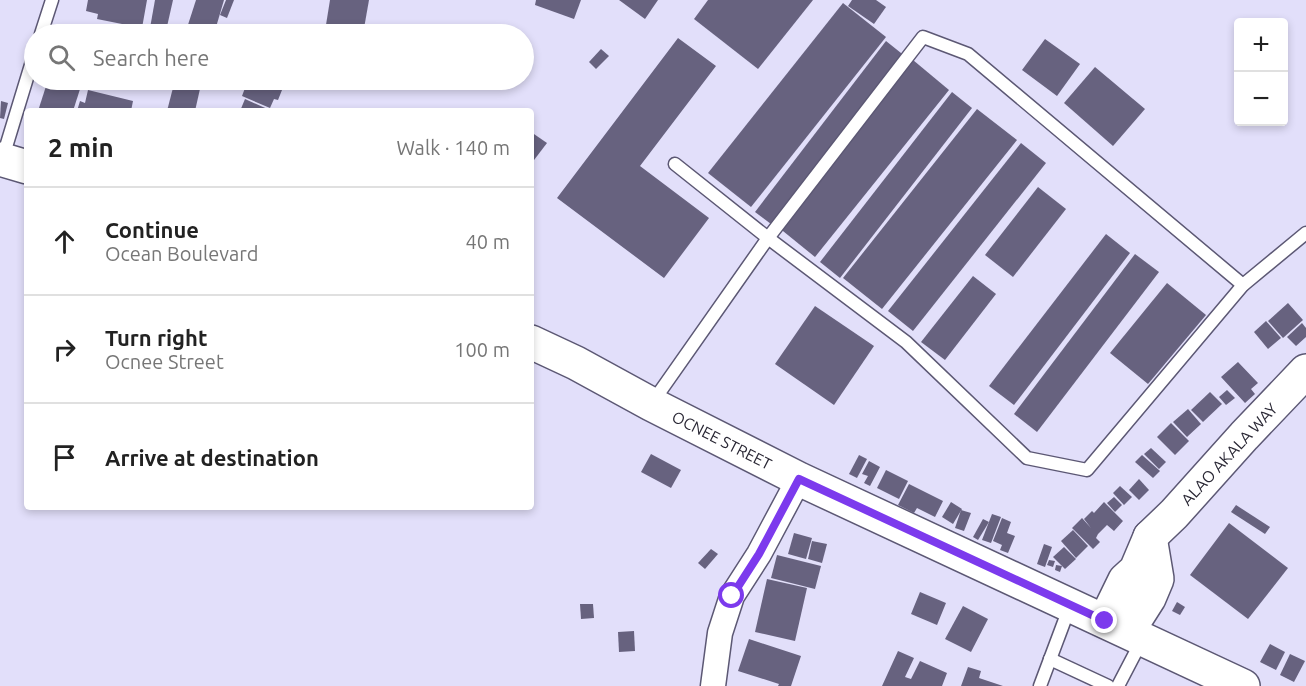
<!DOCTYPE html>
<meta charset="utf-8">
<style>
:root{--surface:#fff;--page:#f2f2f2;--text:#222;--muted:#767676;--line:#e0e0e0}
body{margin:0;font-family:Ubuntu,sans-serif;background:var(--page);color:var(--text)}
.controls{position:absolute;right:18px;top:18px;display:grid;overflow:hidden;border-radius:6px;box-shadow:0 3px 9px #0003}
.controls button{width:54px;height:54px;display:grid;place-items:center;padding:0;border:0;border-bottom:2px solid var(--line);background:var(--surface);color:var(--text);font:30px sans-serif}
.stop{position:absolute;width:18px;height:18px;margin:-14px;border:4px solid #7c3aed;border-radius:50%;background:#fff}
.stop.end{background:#7c3aed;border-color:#fff;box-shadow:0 2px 6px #0008}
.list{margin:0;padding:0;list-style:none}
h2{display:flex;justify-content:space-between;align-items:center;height:78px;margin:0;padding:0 24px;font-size:26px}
h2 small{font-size:20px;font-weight:400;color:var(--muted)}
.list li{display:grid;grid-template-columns:39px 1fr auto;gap:18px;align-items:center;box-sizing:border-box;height:108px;padding:0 24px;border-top:2px solid var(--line)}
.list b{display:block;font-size:22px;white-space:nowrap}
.list p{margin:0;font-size:20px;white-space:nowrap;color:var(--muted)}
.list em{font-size:20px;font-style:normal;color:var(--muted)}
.icon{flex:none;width:33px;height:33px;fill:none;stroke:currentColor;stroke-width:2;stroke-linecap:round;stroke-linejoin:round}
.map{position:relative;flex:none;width:1306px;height:686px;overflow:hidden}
.search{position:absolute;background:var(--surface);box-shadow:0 3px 9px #0003;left:24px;top:24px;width:510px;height:66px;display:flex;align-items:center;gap:15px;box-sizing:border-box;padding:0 21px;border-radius:33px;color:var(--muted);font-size:22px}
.panel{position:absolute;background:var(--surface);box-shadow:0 3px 9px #0003;left:24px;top:108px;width:510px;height:402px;border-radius:6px}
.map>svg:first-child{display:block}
.building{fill:#67627f}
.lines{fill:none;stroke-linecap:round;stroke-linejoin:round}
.lane-casing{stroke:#5c5874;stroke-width:15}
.street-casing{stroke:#5c5874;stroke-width:27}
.secondary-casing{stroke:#5c5874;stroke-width:36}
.lane{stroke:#fff;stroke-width:12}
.street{stroke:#fff;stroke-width:24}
.secondary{stroke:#fff;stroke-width:33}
.route{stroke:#7c3aed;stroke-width:8}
.labels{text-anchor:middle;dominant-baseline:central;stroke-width:6;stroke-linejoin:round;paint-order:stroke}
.street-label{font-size:16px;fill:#292734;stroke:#fff}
</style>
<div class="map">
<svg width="1306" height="686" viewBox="0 0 1306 686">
<rect width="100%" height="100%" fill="#e2dffa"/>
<!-- building -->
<g class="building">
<path d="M88,0H147L142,28L97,19L98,14L86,11Z"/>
<path d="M155,0H173L166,31L150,28Z"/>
<path d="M196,0H224L214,34H185Z"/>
<path d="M226,0H234L227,18L220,15Z"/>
<path d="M330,0H369L363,34H346L325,31Z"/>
<path d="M536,0H581L574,19L535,5Z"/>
<path d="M619,0H658L645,19Z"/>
<path d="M708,0H813L758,69L694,19Z"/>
<path d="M852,0H876L886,7L874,24L848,6Z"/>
<path d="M843,3L886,37L751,207L708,173Z"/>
<path d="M678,38L716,66L640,166L709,218L664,278L557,198Z"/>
<path d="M1045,39L1080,64L1057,96L1022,70Z"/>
<path d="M886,41L906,57L775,227L755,212Z"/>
<path d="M601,49L609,56L596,69L589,62Z"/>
<path d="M913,60L949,90L815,257L778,227Z"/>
<path d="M1095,67L1145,109L1113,146L1064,103Z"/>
<path d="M48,80H61L81,86L73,111H38Z"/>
<path d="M175,80H202L195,111H167Z"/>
<path d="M248,80H286L278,100L274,99L270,108L242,96Z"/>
<path d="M88,90L133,101L131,111H77L80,101L85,103Z"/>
<path d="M952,92L972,108L840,278L820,262Z"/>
<path d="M245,99L272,111H240Z"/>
<path d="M1,101L8,103L4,119L0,118Z"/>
<path d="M977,109L1017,140L882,309L843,278Z"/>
<path d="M531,132L547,143L531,164Z"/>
<path d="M1021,143L1046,163L913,331L888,311Z"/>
<path d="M1038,187L1066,209L1013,277L985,255Z"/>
<path d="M1106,234L1130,253L1014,405L989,386Z"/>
<path d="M1135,254L1159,272L1037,432L1014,414Z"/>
<path d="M973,276L996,294L945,360L921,342Z"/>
<path d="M1167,283L1206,315L1148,384L1110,353Z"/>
<path d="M1288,303L1303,320L1283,338L1268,321Z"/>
<path d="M815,306L874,346L834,405L775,364Z"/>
<path d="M1266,321L1281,338L1268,349L1254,332Z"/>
<path d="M1302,323L1306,328V337L1296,346L1287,337Z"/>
<path d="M1238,362L1258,383L1251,389L1255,394L1245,403L1221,377Z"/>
<path d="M1227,390L1235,398L1226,405L1219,397Z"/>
<path d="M1210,392L1222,404L1203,422L1191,410Z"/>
<path d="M1188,409L1201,424L1187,437L1173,422Z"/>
<path d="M1171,423L1189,441L1175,455L1157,437Z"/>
<path d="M1151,448L1166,462L1159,469L1144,454Z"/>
<path d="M651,454L681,470L671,488L641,472Z"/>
<path d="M859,455L867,459L857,478L849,474Z"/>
<path d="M1142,455L1160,471L1153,478L1135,462Z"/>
<path d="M869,461L880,467L870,486L864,483L868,476L862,474Z"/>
<path d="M886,470L908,481L899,499L877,488Z"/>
<path d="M1139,479L1149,490L1139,500L1129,490Z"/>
<path d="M909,484L943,501L935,517L917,508L914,513L898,505Z"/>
<path d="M1120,486L1132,497L1124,505L1113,493Z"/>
<path d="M1114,497L1122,505L1115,512L1107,503Z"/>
<path d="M951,502L962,509L953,524L942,517Z"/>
<path d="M1104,502L1123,521L1114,531L1107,525L1098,534L1096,538L1100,542L1093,549L1072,528L1082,518L1091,528L1084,519L1092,511L1094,513Z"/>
<path d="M1236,505L1270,527L1265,534L1231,512Z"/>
<path d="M961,510L971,513L964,531L955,528Z"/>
<path d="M992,514L1001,517L991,543L982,540Z"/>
<path d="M1002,518L1011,522L1007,533L1015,536L1008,553L1000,550L1002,545L993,541Z"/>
<path d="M983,519L989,522L978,540L973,537Z"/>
<path d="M1229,523L1288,568L1248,619L1190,575Z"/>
<path d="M1073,530L1088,546L1076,558L1061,541Z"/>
<path d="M794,533L812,538L806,559L788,554Z"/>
<path d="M812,541L827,544L822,563L808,559Z"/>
<path d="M1044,544L1052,547L1045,567L1037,564Z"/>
<path d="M1064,547L1076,559L1065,569L1053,557Z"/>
<path d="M711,549L718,554L705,569L698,563Z"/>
<path d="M777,555L821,566L815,589L771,578Z"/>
<path d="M1049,560L1055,561L1053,567L1047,565Z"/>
<path d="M1056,565L1062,566L1060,572L1055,570Z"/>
<path d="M767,579L807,588L795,641L755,632Z"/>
<path d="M920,592L946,603L937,625L911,614Z"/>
<path d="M1177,602L1185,607L1180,615L1172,611Z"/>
<path d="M580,604H593L594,618L581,619Z"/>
<path d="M963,606L988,619L971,652L945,639Z"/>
<path d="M634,631L635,651L619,652L618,632Z"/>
<path d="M749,639L801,656L791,686H778L779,684L738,671Z"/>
<path d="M1270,644L1285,652L1276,670L1260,662Z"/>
<path d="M898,651L914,658L905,677L911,679L920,661L947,673L942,686H882Z"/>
<path d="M1290,654L1305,661L1294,682L1280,675Z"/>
<path d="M968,667L981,671L979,678L1003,686H961Z"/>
</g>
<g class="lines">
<defs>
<g id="lane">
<path d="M41,34L52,0"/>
<path d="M2,160L34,55"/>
<path d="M675,164L768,238L906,342L1027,458L1087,470L1243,285L1306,233"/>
<path d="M652,403L768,238L923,37L968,54L1243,285"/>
<path d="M1050,659L1108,686"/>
<path d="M1040,686L1070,606"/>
<path d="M1118,686L1142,640"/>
</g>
<path id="street" d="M713,686L720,633L732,596L759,554L799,479"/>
<g id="secondary">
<path d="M0,159L27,167"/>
<path d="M531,342L576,363L651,404L799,479L1243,686"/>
<path d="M1105,621L1125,580L1136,570L1150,537L1174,514L1244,436L1306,371"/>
<path d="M1128,631L1149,598L1157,579L1150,537"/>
</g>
</defs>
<!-- lane casing -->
<use href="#lane" class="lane-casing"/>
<!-- street casing -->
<use href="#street" class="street-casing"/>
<!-- secondary casing -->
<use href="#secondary" class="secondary-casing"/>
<!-- lane -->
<use href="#lane" class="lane"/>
<!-- street -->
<use href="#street" class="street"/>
<!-- secondary -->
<use href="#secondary" class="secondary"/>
</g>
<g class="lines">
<!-- route -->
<path class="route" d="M732,596L759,554L799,479L1105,621"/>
</g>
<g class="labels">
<!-- street labels -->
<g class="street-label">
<text transform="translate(722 440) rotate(27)">OCNEE STREET</text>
<text transform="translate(1229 454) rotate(-47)">ALAO AKALA WAY</text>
</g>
</g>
</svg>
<div class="controls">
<button>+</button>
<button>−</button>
</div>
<div class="stop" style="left:732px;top:596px"></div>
<div class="stop end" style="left:1105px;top:621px"></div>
<div class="search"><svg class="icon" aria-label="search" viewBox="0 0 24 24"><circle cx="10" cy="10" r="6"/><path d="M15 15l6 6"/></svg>Search here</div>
<section class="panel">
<h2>2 min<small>Walk · 140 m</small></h2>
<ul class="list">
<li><svg class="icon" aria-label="ahead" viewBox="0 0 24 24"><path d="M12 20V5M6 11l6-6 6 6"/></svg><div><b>Continue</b><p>Ocean Boulevard</p></div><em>40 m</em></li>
<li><svg class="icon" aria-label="right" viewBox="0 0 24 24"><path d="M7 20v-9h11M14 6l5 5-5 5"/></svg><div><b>Turn right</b><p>Ocnee Street</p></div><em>100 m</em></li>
<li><svg class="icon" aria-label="arrive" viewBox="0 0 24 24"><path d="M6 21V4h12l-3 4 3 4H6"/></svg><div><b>Arrive at destination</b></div></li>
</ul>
</section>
</div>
